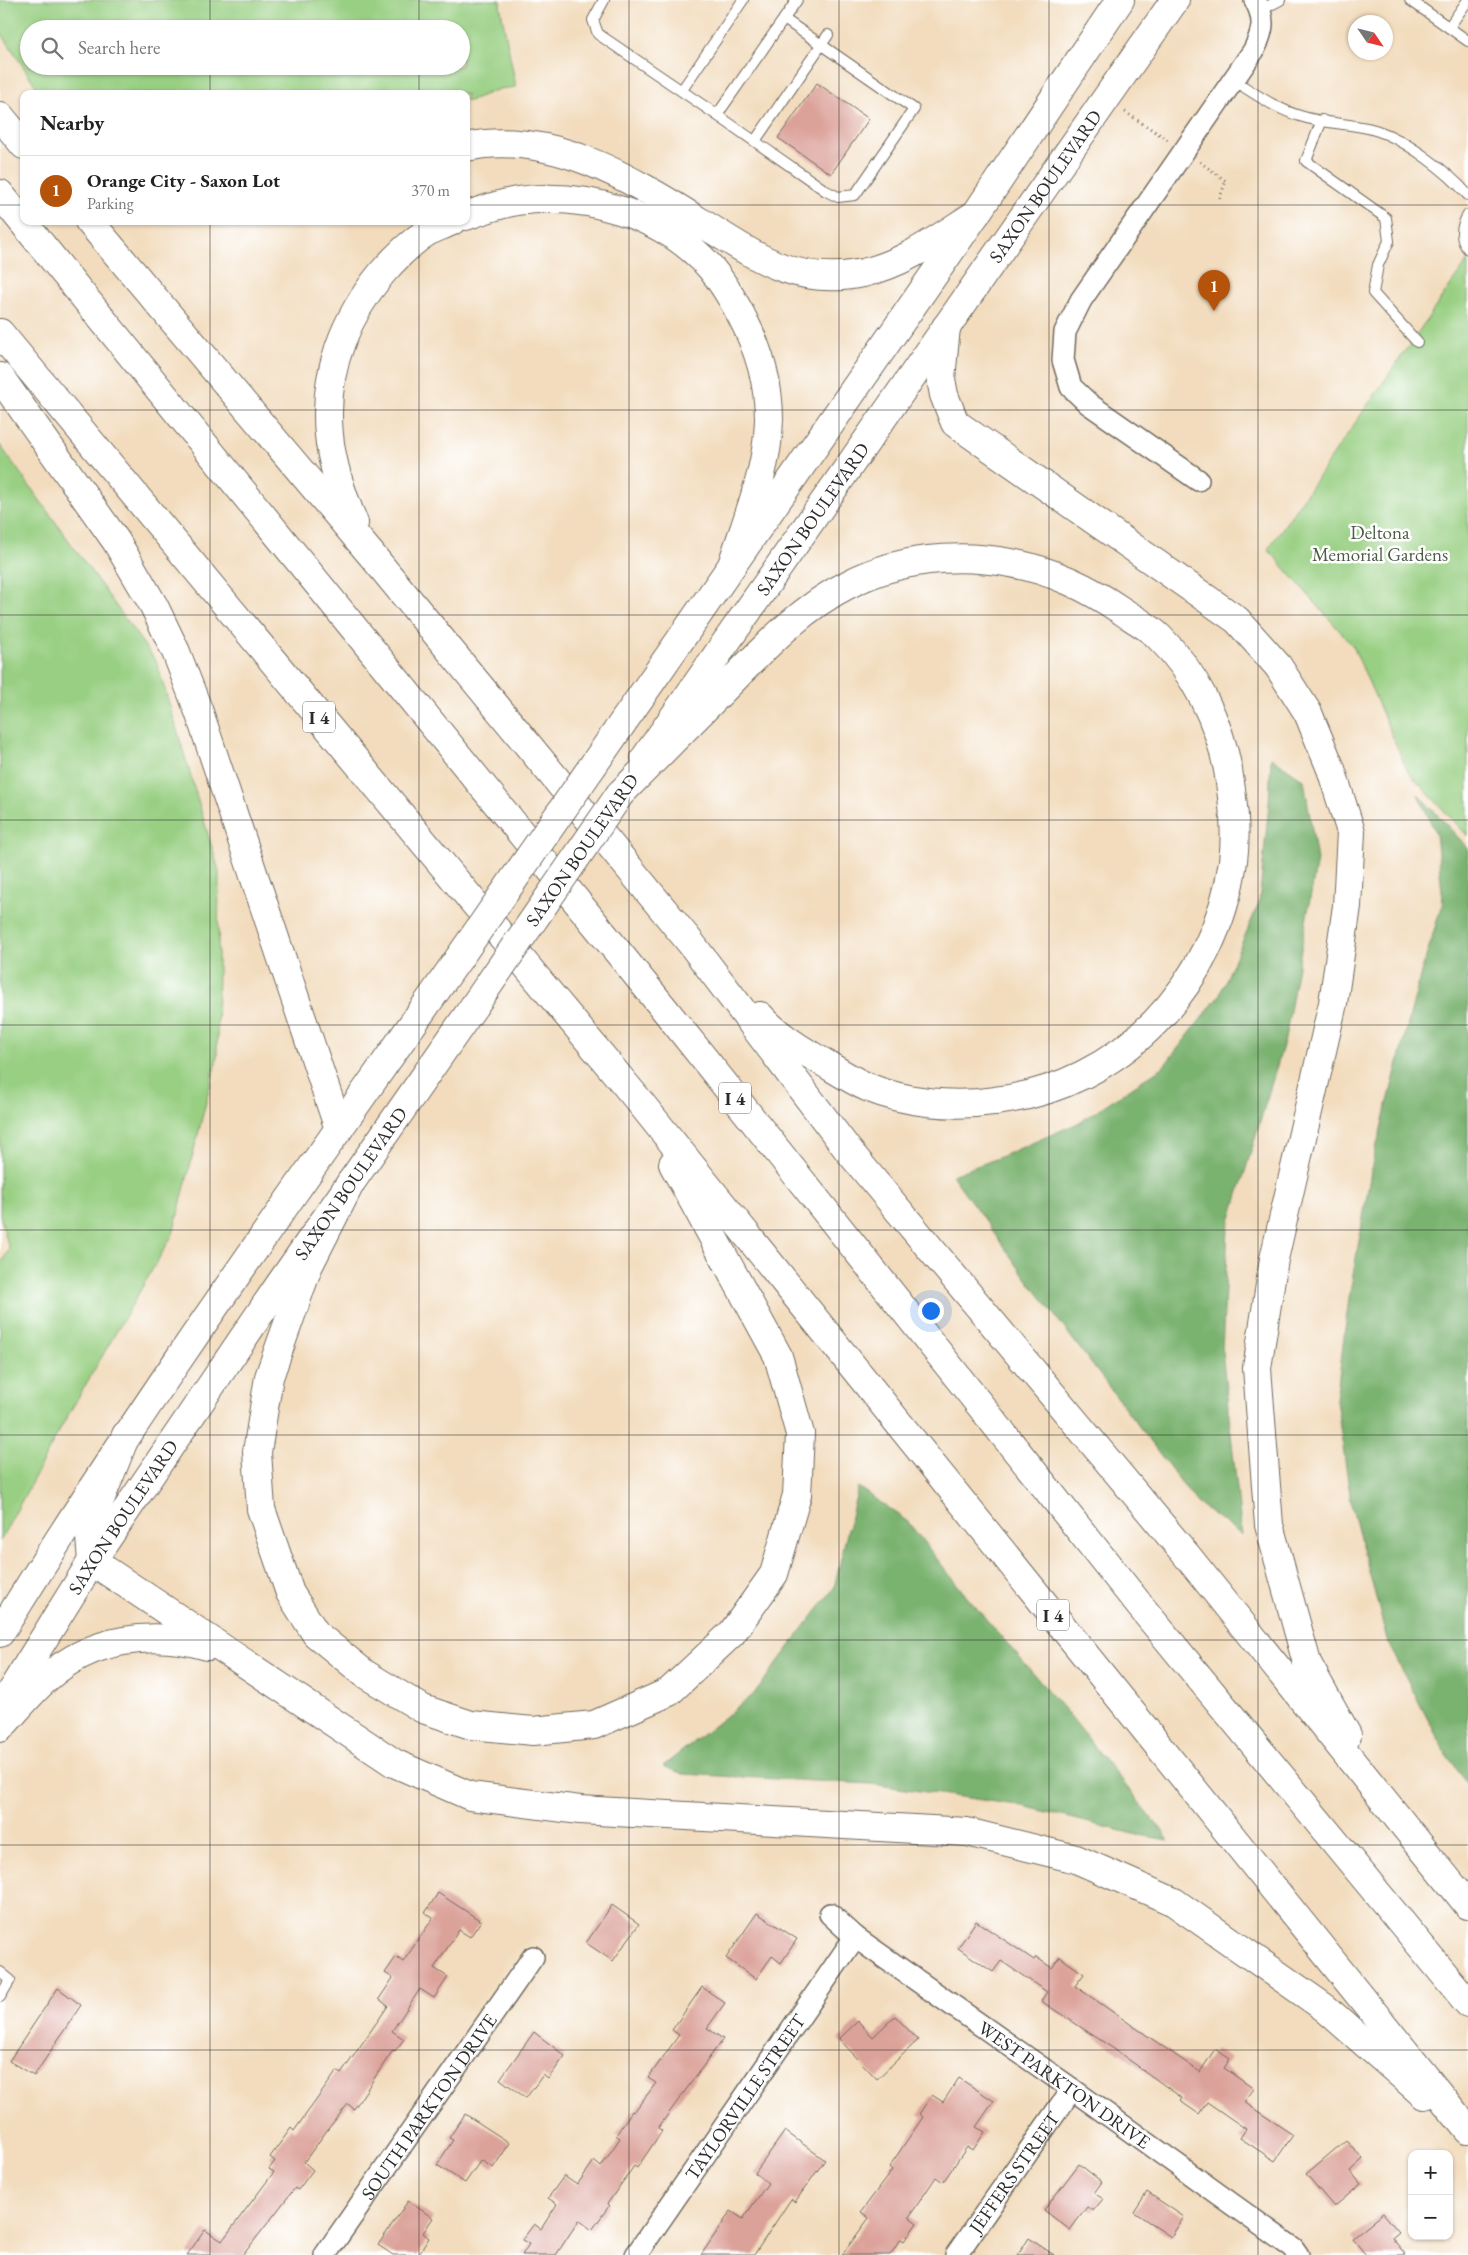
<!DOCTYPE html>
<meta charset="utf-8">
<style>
:root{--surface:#fff;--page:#f2f2f2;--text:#222;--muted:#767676;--line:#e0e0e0;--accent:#b45309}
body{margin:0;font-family:"EB Garamond",serif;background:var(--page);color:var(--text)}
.controls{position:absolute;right:15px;bottom:15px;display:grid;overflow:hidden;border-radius:10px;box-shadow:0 1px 4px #0004}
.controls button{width:45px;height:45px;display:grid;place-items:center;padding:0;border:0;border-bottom:1px solid var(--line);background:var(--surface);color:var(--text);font:25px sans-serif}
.compass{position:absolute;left:1348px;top:15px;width:45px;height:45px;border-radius:50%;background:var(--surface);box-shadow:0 1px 4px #0004;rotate:125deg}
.you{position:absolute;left:930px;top:1310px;width:18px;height:18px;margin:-12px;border:4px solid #fff;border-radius:50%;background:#1a73e8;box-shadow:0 0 0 8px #1a73e833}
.badge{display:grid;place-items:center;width:32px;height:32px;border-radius:50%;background:var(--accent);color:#fff;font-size:16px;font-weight:700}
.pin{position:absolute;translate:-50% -41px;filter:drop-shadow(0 1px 2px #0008)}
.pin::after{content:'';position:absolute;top:26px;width:18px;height:15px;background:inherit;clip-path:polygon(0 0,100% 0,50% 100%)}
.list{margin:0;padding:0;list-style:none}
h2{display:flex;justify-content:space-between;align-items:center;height:65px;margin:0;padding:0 20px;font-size:21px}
h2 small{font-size:16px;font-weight:400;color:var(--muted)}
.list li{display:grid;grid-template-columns:32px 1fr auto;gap:15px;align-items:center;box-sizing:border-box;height:70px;padding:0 20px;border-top:1px solid var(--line)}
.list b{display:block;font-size:19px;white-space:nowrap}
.list p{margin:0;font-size:16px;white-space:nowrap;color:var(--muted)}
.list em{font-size:16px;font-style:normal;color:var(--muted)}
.icon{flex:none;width:28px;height:28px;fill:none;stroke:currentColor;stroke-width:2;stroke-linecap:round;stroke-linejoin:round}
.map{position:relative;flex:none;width:1468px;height:2255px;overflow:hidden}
.search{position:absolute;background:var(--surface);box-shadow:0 1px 4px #0004;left:20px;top:20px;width:450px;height:55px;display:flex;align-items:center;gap:12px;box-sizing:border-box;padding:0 18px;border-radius:28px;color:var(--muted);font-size:19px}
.panel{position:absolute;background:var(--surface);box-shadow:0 1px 4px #0004;left:20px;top:90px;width:450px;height:135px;border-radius:10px}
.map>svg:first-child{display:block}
.green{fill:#98cf82;stroke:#627d56;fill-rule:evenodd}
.forest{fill:#7ab270;stroke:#526e4e}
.building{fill:#dba29a}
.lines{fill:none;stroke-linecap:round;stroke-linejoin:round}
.service-casing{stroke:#71695e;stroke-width:12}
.minor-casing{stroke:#71695e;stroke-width:24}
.secondary-casing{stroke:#71695e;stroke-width:30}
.motorway-casing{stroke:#71695e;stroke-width:30}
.path{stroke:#71695e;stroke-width:3;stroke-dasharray:1 4;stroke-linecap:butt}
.service{stroke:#fff;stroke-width:10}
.minor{stroke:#fff;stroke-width:21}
.secondary{stroke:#fff;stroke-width:28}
.motorway{stroke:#fff;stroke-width:28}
.secondary-bridge-casing{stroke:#71695e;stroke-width:30;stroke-linecap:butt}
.secondary-bridge{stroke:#fff;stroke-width:28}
.grid{fill:none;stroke:#2b2b2b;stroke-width:1;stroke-opacity:0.55}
.labels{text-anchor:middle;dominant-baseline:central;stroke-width:5;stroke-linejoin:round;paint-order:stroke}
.shield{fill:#fff;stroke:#6b6b6b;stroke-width:1}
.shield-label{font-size:18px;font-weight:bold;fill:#2b2b2b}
.street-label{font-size:19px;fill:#2b2b2b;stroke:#fff}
.park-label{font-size:19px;fill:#4c5c45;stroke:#fff}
</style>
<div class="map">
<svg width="1468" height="2255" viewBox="0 0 1468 2255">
<rect width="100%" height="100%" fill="#fff"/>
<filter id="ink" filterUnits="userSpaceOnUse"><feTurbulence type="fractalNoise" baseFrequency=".02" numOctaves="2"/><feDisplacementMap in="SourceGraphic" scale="10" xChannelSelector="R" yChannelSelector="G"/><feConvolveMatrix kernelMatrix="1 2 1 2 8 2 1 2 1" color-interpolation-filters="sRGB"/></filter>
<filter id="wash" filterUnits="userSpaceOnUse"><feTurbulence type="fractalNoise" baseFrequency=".0096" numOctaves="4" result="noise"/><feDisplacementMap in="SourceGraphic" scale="20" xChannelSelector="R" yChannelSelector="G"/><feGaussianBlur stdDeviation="1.12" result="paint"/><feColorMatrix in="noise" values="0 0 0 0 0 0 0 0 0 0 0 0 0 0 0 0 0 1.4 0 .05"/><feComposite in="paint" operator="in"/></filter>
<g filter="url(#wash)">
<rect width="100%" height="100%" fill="#f2dcbd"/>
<!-- green -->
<g class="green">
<path d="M0,0H501L500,5L516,87L499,89L466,102V94H41L0,31ZM29,29H461V66H29Z"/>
<path d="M1468,260V836L1408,772L1353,646L1268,549Z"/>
<path d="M0,445L157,663L219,871L217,1058L173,1234L64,1422L0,1541V1266L9,1249L0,1215Z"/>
</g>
<!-- forest -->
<g class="forest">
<path d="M1271,757L1304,780L1317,860L1285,1039L1228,1228L1222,1351L1242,1535L1197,1503L1024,1275L952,1175L993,1160L1078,1123L1164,1066L1219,996L1259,903L1269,804Z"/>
<path d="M1418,794L1468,848V1784L1448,1758L1388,1643L1352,1508L1336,1400L1349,1298L1373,1160L1421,973L1443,901L1436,834Z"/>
<path d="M858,1487L908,1522L967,1597L1075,1722L1169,1840L1133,1834L1023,1806L871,1784L683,1774L663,1766L753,1695L834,1588Z"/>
</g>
<g id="blocks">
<!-- building -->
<g class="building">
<path d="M817,83L869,119L831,174L778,138Z"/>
<path d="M438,1893L481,1921L470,1937L459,1930L434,1968L448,1977L434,1998L420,1989L392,2031L404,2039L395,2051L393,2050L354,2109L348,2104L328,2129L304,2162L313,2170L298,2190L295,2188L243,2255H187L205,2230L222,2241L274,2172L269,2169L275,2161L270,2157L291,2128L294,2131L337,2071L341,2074L388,2006L379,1999L393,1978L385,1973L396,1957L403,1962L433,1918L425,1913Z"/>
<path d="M612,1905L639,1924L613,1961L586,1943Z"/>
<path d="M757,1913L797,1939L781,1963L772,1956L756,1979L726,1958Z"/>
<path d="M976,1921L1034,1960L1036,1957L1052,1968L1060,1957L1084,1974L1075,1986L1200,2072L1215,2049L1230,2059L1224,2068L1254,2089L1244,2102L1293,2135L1275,2161L1240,2138L1246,2129L1207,2102L1199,2114L1180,2101L1182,2098L1114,2049L1041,2001L1047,1992L1001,1961L993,1972L958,1948Z"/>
<path d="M702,1987L725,2003L707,2028L723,2039L658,2128L662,2131L637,2168L634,2166L607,2204L609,2206L592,2230L579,2220L556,2255H522L529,2244L522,2240L534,2224L541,2229L557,2204L548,2198L564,2176L577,2185L594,2161L601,2167L620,2138L616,2135L632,2111L634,2112L656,2083L648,2078L679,2035L672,2030Z"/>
<path d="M58,1988L81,2005L34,2076L9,2061Z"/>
<path d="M895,2016L918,2040L877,2079L839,2039L858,2021L873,2037Z"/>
<path d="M534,2032L565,2056L548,2079L543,2075L526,2098L500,2079Z"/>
<path d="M959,2078L994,2101L976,2127L985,2132L973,2150L967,2147L943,2182L936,2177L909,2217L917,2223L904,2241L901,2239L890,2255H842L869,2218L861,2212L892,2170L889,2167L923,2117L919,2114L932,2095L943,2102Z"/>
<path d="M465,2114L510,2143L493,2168L481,2160L465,2183L437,2165L453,2140L449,2138Z"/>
<path d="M785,2131L825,2160L795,2202L791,2199L754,2255H701L731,2211L743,2219L768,2183L755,2173Z"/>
<path d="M1346,2140L1363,2159L1350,2171L1361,2184L1334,2207L1306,2174Z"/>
<path d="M1079,2164L1102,2182L1094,2193L1103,2199L1093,2211L1087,2207L1070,2230L1044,2210Z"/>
<path d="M1147,2192L1184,2217L1171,2237L1134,2212Z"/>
<path d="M408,2201L433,2218L423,2233L429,2238L418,2255H393L378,2245Z"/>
<path d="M1383,2213L1399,2232L1392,2238L1406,2255H1366L1352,2238Z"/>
<path d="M1029,2238L1054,2255H1018Z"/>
</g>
</g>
</g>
<g filter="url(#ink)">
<use href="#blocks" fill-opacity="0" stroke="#71695e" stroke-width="1"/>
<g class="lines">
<defs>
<g id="service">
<path d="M604,0L593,20L598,34L717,115L826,191L838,197L855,195L914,109L784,19"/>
<path d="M1410,0L1468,41"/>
<path d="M1261,10L1280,0"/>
<path d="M1449,27L1468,0"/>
<path d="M1233,80C1254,93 1276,109 1300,116C1324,124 1351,123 1375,130C1405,139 1447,171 1468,195"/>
<path d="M682,90L743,0"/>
<path d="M717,115L797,0"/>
<path d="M1322,120L1306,161L1386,218L1389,241L1378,265L1373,293L1417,342"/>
<path d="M755,141L828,35"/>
<path d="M1468,215C1461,226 1459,239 1468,249"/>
<path d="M0,1972L10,1980L0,1997"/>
</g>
<g id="minor">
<path d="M1198,480L1089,404L1071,387L1063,360L1065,332L1081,300L1254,50C1263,31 1266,20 1255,0"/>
<path id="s1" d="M830,1914L855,1937L1072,2089L1293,2248L1298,2255"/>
<path id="s2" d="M325,2255L533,1957"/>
<path id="s3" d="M636,2255L855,1937"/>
<path id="s4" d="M956,2255L1072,2089"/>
</g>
<g id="secondary">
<path id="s5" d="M645,758L1175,0"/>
<path d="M594,764L976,214L1120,0"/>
<path d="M0,1633C143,1401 303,1181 459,958"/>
<path id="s6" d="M0,1709L92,1561L280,1284L474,1006"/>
</g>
<g id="motorway">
<path d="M0,116L24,145"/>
<path d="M466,147C552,129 631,179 702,223C755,256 796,287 863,273C906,263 940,237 976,214"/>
<path d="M0,194L662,1006L1141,1607L1468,2003"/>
<path d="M466,216C482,210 500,204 517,201C585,191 664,215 710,267C722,281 732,298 741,315C758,347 769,382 769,419C768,470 747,518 732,565"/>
<path d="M89,221L375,559L690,942L848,1150L1188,1557L1468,1905"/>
<path d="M946,327L941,379L944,395L955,423L1237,620L1278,666L1308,713L1331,769L1351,832L1347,906L1333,1003L1274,1259L1257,1368L1269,1525L1307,1663L1347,1735"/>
<path d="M0,333L639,1101L1468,2130"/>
<path d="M0,377L116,541L154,606L176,652L199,712L339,1129"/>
<path d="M354,523C342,495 332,466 329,435C323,374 344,319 382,273C395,258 410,243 427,232C435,228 444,225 452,221"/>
<path d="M620,794C656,758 691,722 727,686C764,648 801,608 849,584C899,558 957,553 1011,563C1053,571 1087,587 1122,611C1134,619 1149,627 1159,637C1195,672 1219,722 1228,770C1233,800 1237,831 1233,861C1216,986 1121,1086 995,1101C953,1107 906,1103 867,1087C849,1079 832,1067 814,1057C795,1046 775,1033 760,1016"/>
<path d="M351,1182L308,1267L269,1377L257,1452L261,1509L290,1593L316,1634L365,1674L423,1709L471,1725L533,1731L594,1725L669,1692L732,1633L774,1574L797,1495L800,1434L778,1356L673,1164"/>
<path d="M126,1435L98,1505L90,1537L92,1561L394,1763L470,1796L580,1810L967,1832L1076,1859L1174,1902L1325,2008L1424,2095"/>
<path d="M0,1728C16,1711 30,1693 47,1678C91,1638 153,1630 208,1646"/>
</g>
</defs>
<!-- service casing -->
<use href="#service" class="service-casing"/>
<!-- minor casing -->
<use href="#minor" class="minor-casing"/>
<!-- secondary casing -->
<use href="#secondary" class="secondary-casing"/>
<!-- motorway casing -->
<use href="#motorway" class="motorway-casing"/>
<!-- path -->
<g class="path">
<path d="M1125,112L1168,140"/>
<path d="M1200,162L1226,181L1219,200"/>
</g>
<!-- service -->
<use href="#service" class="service"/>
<!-- minor -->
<use href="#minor" class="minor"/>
<!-- secondary -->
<use href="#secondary" class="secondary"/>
<!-- motorway -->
<use href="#motorway" class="motorway"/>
<defs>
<g id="secondary-bridge">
<path d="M459,958L594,764"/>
<path d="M474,1006L620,794"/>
</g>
</defs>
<!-- secondary-bridge casing -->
<use href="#secondary-bridge" class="secondary-bridge-casing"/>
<!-- secondary-bridge -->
<use href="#secondary-bridge" class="secondary-bridge"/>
</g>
</g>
<!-- grid -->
<path class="grid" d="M210,0V29M419,0V29M629,0V2255M839,0V2255M1049,0V2255M1258,0V2255M210,66V94M419,66V94M0,205H24M466,205H1468M210,221V2255M419,221V2255M0,410H1468M0,615H1468M0,820H1468M0,1025H1468M0,1230H1468M0,1435H1468M0,1640H1468M0,1845H1468M0,2050H1468"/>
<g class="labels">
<!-- shield labels -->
<g class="shield">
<rect x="303" y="701.5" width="32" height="31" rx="4"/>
<rect x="719" y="1082.5" width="32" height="31" rx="4"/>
<rect x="1037" y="1599.5" width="32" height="31" rx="4"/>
</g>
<g class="shield-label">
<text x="319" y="717">I 4</text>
<text x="735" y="1098">I 4</text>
<text x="1053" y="1615">I 4</text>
</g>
<!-- street labels -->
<g class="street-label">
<text stroke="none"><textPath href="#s5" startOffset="698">SAXON BOULEVARD</textPath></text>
<text stroke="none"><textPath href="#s5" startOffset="292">SAXON BOULEVARD</textPath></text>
<text transform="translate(582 850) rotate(-55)">SAXON BOULEVARD</text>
<text stroke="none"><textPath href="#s6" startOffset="632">SAXON BOULEVARD</textPath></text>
<text stroke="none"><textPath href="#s6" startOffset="228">SAXON BOULEVARD</textPath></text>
<text stroke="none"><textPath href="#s1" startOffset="290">WEST PARKTON DRIVE</textPath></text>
<text stroke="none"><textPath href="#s3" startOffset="192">TAYLORVILLE STREET</textPath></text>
<text stroke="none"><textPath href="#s2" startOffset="181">SOUTH PARKTON DRIVE</textPath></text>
<text stroke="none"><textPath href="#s4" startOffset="101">JEFFERS STREET</textPath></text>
</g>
<!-- park labels -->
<g class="park-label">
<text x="1380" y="532">Deltona<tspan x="1380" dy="22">Memorial Gardens</tspan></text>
</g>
</g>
</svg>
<div class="controls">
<button>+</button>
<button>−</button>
</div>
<svg class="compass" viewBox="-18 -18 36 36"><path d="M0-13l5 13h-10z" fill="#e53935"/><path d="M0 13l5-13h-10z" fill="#767676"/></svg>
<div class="you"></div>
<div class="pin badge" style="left:1214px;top:311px">1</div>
<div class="search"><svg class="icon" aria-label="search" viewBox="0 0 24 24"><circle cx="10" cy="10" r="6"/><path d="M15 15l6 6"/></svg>Search here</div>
<section class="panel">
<h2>Nearby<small></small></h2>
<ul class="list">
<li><span class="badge">1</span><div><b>Orange City - Saxon Lot</b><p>Parking</p></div><em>370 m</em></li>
</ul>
</section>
</div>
